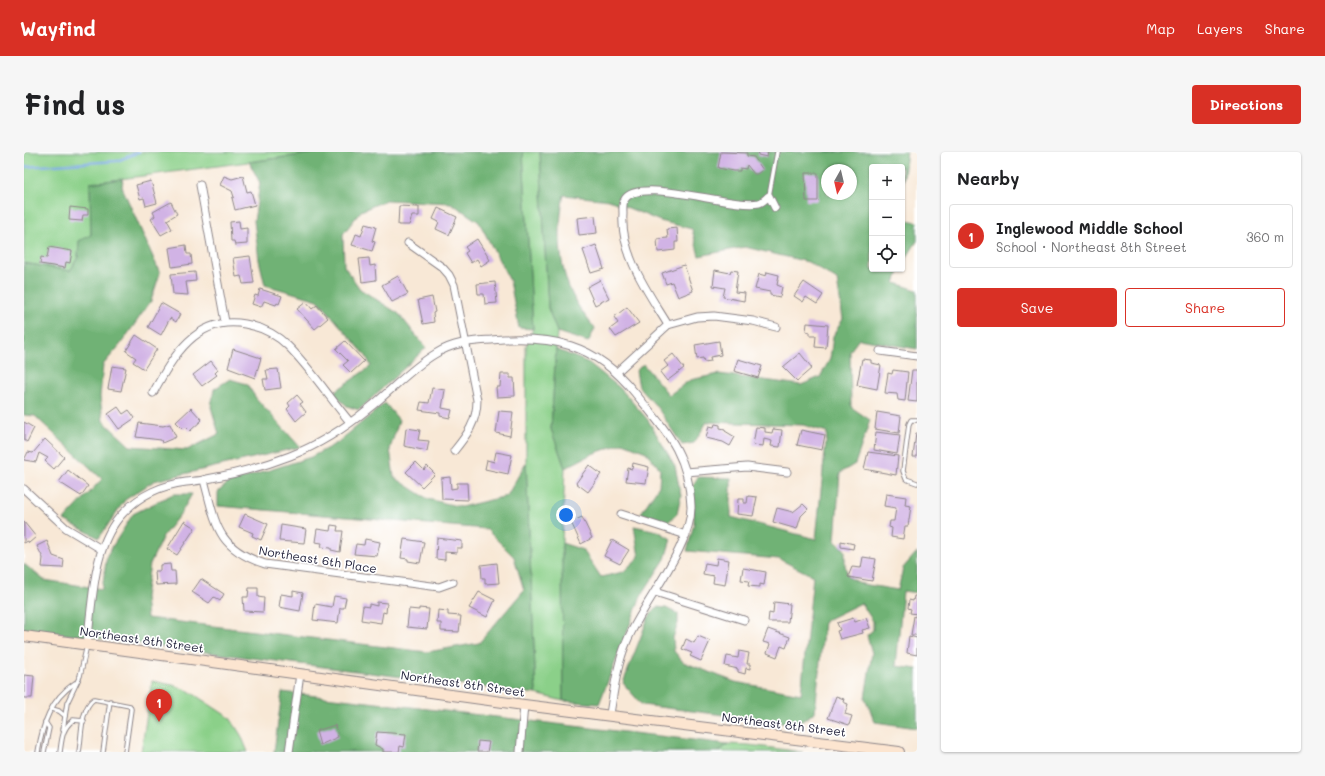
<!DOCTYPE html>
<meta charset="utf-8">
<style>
:root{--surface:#fff;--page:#f6f6f6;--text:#202124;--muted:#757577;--line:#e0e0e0;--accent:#d93025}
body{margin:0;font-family:Mali,sans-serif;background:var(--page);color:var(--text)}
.controls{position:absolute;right:12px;top:12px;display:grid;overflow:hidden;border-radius:4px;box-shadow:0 1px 3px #0004}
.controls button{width:36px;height:36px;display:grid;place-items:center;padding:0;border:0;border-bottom:1px solid var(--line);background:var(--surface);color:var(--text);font:20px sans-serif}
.compass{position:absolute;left:797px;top:12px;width:36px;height:36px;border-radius:50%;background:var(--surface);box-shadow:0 1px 3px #0004;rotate:188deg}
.you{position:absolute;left:542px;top:363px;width:14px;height:14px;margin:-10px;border:3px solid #fff;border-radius:50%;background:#1a73e8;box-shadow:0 0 0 6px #1a73e833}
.badge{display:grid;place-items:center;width:26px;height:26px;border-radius:50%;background:var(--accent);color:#fff;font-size:13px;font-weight:700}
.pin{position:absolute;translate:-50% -33px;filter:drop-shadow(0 1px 2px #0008)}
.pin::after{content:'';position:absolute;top:21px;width:14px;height:12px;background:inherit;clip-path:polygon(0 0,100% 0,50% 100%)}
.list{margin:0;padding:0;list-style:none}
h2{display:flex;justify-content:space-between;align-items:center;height:52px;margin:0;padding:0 16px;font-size:17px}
h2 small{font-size:13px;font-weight:400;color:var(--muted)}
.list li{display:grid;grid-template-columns:26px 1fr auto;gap:12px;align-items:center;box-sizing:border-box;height:64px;margin:0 8px 8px;padding:0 8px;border:1px solid var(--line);border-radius:4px}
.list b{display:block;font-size:15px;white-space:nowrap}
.list p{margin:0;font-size:13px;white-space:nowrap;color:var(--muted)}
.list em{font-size:13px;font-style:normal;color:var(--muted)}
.actions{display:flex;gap:8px;padding:12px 16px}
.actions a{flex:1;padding:9px 0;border:1px solid var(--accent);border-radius:4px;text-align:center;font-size:14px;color:var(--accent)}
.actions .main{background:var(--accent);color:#fff}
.icon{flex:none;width:22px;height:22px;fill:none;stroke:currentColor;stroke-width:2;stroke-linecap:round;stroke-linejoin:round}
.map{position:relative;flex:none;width:893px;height:600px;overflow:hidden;border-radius:4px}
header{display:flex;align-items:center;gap:24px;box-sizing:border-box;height:56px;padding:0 20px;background:var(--accent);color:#fff}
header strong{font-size:19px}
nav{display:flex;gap:22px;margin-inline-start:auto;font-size:14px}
.intro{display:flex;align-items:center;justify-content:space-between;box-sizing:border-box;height:96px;padding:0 24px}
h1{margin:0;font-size:28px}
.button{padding:10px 18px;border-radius:4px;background:var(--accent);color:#fff;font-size:14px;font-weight:700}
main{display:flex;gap:24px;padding:0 24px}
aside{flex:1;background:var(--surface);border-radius:4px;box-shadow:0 1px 3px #0004}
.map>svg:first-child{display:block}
.green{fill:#8bd089;stroke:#567962}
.forest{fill:#70b275;stroke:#496a58;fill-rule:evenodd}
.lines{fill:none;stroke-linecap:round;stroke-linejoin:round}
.stream{stroke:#7aa9e4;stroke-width:2.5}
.building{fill:#d1b3e5}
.lane-casing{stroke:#8d8588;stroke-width:5.5}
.street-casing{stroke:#8d8588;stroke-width:9}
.secondary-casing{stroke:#8d8588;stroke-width:12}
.lane{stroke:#fff;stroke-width:3.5}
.street{stroke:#fff;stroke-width:7}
.secondary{stroke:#fce5d0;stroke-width:10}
.labels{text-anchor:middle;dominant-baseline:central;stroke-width:3.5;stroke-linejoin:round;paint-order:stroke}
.street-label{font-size:12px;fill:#22223b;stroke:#fff}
</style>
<header>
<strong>Wayfind</strong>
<nav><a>Map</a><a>Layers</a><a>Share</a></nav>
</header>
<div class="intro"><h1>Find us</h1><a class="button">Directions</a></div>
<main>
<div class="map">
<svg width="893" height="600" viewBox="0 0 893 600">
<rect width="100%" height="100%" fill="#fff"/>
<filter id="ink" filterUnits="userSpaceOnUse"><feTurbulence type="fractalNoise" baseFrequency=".025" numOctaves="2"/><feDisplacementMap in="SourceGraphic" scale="8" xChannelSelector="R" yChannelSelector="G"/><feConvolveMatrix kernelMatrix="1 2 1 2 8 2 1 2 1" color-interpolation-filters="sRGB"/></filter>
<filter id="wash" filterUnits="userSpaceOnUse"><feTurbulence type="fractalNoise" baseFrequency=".012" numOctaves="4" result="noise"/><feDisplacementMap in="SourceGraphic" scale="16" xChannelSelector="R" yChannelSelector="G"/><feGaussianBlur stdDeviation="0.9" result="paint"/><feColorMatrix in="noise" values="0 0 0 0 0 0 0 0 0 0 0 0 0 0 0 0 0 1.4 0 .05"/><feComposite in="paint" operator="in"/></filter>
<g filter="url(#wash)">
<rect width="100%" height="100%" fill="#f8e8d6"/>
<!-- green -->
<g class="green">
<path d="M0,0H299L66,31L67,83L55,89L54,105L46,119L0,111Z"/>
<path d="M499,0H516L524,156L533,180L527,277L541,316L538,391L539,549L512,542L502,310V194L509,177Z"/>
<path d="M128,529L149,533L165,539L206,566L217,583L224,600H117Z"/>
<path d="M704,592L725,593L779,600H695Z"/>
</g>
<!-- forest -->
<g class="forest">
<path d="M299,0H499L509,177L495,176L486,129L455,70L427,51L362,48L337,59L319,82L320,114L336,137L375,162L402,196L335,258L323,254L309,241L347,214L342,204L294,148L241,133L235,108L230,69L236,31L225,10Z"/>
<path d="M516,0H883L878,39V15H848V117H876L871,131L893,138V197L835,187L826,199L827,255L846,268L831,312L816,321L811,389L821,398V413L824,425L838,432L874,438L879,416L893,400V441L879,439L872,514L893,517V576L851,570L841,546L848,501L843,483L849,478V469L837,451L800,469L791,560L774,572L618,553L599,531L624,466L633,455L642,456L654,462V471L649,486L650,499L659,510L711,530L777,542L789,424L755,407L663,399L670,371L669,333L674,325L707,326V365L792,387L803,280L779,273L683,270L670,291L658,293L633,255L615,235L612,219L619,212L645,243L666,228L695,222L777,233L796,225L806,207L809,184L819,167L813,128L784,110L721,95L675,104L668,77L636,69L585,48L540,43C533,76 534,116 550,146C555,157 564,167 571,177L564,190L533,180L524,156ZM803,18H827V42H803Z"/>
<path d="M99,27L98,35L136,121L127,149L96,193L79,213L76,245L79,269L106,294L163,298L195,282L187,255L190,237L206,227L223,232L232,246L276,295L130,329L101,348L75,386L40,368L78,327L11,264L0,263V111L46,119L54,105L55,89L67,83L66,31Z"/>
<path d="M878,67L893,70V89L878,113Z"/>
<path d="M532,197L565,211L596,236L624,268L651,314L657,344L653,362L644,370L617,361L635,334L636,317L622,300L599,291L568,302L541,316L527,277Z"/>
<path d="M361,251L375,268L366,297L370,325L404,347L437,355L483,344L502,310L512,542L0,477V412L20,428L78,437L83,403L109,362L149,342H168L157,361L139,384L126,412L121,445L123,466L403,500L455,491L500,438L490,405L462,377L194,354V340L204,331L287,305L313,291Z"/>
<path d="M610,374L634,379L647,387L641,407L617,444L575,552L539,549L538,391L559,398L577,425L599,420L615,405Z"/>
<path d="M258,540L704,592L695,600H250Z"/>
</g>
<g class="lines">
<!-- stream -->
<path class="stream" d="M0,15L93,9L115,0"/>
</g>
<g id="blocks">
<!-- building -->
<g class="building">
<path d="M697,0L723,1V4L730,5L739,18L733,22H730L723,13L722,17L716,16V19H709L694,16Z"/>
<path d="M735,0H744L743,5L734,3Z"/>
<path d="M781,21H794V49H782Z"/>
<path d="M200,24L208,27L219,24L223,40L227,39L231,53L211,58L208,46L210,45L208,39L196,33Z"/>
<path d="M127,29L133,51L122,54L120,46L116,47L112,33Z"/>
<path d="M147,50L153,62L143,68L148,77L137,83L127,67L131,64L129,60Z"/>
<path d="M375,54L395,55V64H388L385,73H374Z"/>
<path d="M46,55L64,57V63H59L58,69L45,68Z"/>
<path d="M414,56L433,65L425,83L412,77L415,70L409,67Z"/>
<path d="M571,64L573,81L555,83L553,66Z"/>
<path d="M215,69L216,77L223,76V92L211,93L210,89H207L206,70Z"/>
<path d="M341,72L352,75L348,89L351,90L348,99L328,93L332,82L337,84Z"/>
<path d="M653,76L654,90H651V98L634,100L633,87L644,86L643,77Z"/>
<path d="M453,87L466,108L457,114L453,107L447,111L441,101L444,99L441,95Z"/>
<path d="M162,93L163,102H167L168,112L148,115L145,96Z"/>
<path d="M572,93L580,117L567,121L559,98Z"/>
<path d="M25,95L48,99L46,111L42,110L41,116L16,112L17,105L23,106Z"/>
<path d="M226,104L230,131L219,132L217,124L212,125L209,106Z"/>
<path d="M345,106L346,114L351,113L352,128L338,130L335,107Z"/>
<path d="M660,113L669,139L654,145L648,130L642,132L638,121Z"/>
<path d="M691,118L706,121L707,118L714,119L711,140L721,141L720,149L699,145L701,136L689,134Z"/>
<path d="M171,120L172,129L162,130L164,143L149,142L147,122Z"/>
<path d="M743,120L755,123L753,133L758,135L756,145L746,143V140L731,137L735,122L742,124Z"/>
<path d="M374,124L384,142L368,150L358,133Z"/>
<path d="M576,128L585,146L571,153L563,135Z"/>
<path d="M471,130L473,151L461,152L460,142H454L453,132Z"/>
<path d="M780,130L799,143L793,152L782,145L779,150L770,144Z"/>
<path d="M236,137L258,144L255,152L253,151L252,153L240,149L237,155L228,152L231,143L234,144Z"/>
<path d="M408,145L411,160L409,161L410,170L399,172L394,148Z"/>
<path d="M282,150L288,157L293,153L304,166L291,177L273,157Z"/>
<path d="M137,151L156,162L152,170L146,166L137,183L124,175Z"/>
<path d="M603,155L615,171L592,185L586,177L594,171L590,165Z"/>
<path d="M783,171L804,173L802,196L791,195L792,184H786V180L782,179Z"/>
<path d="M112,183L133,197L120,217L109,210L112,206L102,199Z"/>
<path d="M321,189L340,209L327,221L319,213L324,209L312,197Z"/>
<path d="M695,189L697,203L686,205L687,209L680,210L679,206L673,207L671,193Z"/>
<path d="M209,197L237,206L231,226L204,216Z"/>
<path d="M776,201L788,216L773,229L759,215Z"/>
<path d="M649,202L660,216L643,229L636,220L644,214L640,209Z"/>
<path d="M714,207L738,214L734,226L710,219Z"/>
<path d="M838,207L847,208V211L857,213L853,237L833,233Z"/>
<path d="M187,209L194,218L191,221L193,223L178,234L169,223Z"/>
<path d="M88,214L102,216L97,239L84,237Z"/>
<path d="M254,217L257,236L241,238L239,227H244L242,218Z"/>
<path d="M869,218L884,220L881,249L874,248L873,242L861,241L864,221L868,222Z"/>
<path d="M888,218H893V250L884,249Z"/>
<path d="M477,222H486V226H490L491,244L473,245L472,235H476Z"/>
<path d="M408,236L421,238L418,256L428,258L426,266L416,264V261L395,258L397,250L405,251Z"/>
<path d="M273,243L279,250L276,252L282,260L272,269L263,257L266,254L264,251Z"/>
<path d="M94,255L99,262L105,258L111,266L95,277L84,262Z"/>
<path d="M167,256L178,268L166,279L162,275L159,277L152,270Z"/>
<path d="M475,259L489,260L486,284L472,281Z"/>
<path d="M853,260L877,264L875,281L851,277Z"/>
<path d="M0,270L10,276L3,290L0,288Z"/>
<path d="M115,271L139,274L146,272L152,285L138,291L137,288L112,285Z"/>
<path d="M691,272L696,273V276L701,277V279L711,285L706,294L699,290L682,286L685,274L690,275Z"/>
<path d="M732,275L741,276V280L748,281L749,277L758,278L756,295L747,294L748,289L740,287L739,294L729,293Z"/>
<path d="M382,276L396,278L394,288L405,289L403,299L380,294Z"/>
<path d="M777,278L801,283L798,298L773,293Z"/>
<path d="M852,280L876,283L873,302L850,298Z"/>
<path d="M892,281H893V305H889Z"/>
<path d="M21,287L40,305L30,317L21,309L24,306L15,301L12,310L0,308L4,300L9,301Z"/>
<path d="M472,300L488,303L484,322L461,317L463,308L470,310Z"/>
<path d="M844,300L874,304L872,323L840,317Z"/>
<path d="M392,310L400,318L403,314L411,322L398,335L382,320Z"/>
<path d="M609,311L625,315L622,331L602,329L604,316L608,317Z"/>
<path d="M565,313L577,322L564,340L552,331Z"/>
<path d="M44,318L64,334L57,344L35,330Z"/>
<path d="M426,325L427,337L433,336V331H443L444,348L418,347L417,326Z"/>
<path d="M862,342L882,345L881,353L887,354L884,374H881L879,387L867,385L868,376L865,375L866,369H870L872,356L860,354Z"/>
<path d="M724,344L733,345L729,364L713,362L714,347H720V351H723Z"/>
<path d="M779,352L784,357L777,364L773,377L749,370L753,356L769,360Z"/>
<path d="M221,362L244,372L237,388L228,384L229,381L215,375Z"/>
<path d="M558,365L568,386L557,392L547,370Z"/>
<path d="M160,369L171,376L153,403L143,397Z"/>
<path d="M0,370L12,385L5,391L4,389L0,391Z"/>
<path d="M257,373L282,377L280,391L255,389Z"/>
<path d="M307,373L314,374L313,379H319L316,400L307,398V396L297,395L298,391L291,390L293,377L306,379Z"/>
<path d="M413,386L438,389V396H433V401L421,400V408L412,407Z"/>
<path d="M341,387L356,390L353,404L330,402L332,392L340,393Z"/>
<path d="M380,387L400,390L396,411L384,409V407L377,406Z"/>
<path d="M588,388L605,398L596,412L580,404Z"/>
<path d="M23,389L29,404L40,408L39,416L18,415L19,406L13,394Z"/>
<path d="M817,389L830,392L829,397L817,395Z"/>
<path d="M839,405L852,407L848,429L824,425L828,415L837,416Z"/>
<path d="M693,406L705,408L701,433L689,431L690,424L679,422L681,411L692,413Z"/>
<path d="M473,411L475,431L461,432V426H458L457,413Z"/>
<path d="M146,412L147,419H151L152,432L132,433L131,419H136V413Z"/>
<path d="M719,416L742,420L740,433L736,432V435L724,434L725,429L717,428Z"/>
<path d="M177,427L200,442L196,449L190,445L185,451L168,440Z"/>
<path d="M225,436H234V445L240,446L239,460L220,459L219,445H224Z"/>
<path d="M269,439L279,441L276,459L255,455L257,442L269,444Z"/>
<path d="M455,440L471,448L463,465L445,456Z"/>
<path d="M310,444L322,446L320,456H316L314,471L289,468L291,452L308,455Z"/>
<path d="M890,444H893V462L886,461L887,457L884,456L885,448L889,449Z"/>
<path d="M353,450L363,451L362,461L359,460L357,471L337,468L339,454L345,455V452L353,454Z"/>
<path d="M750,450L766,452L764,470H744L745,461L749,462Z"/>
<path d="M395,456L405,457L403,477L383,475L385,457L395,458Z"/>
<path d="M414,458L424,459V463L437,464L435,480L417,479V471H413Z"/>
<path d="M890,464L893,465V483H887Z"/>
<path d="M829,466L831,470L842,466L846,476L838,478L839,481L816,487L813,479L816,478L813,471Z"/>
<path d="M744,477L766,485L762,496L757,494L753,505L743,501L746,492L739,490Z"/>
<path d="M674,484L686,489L677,509L666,504L668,501L658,497L662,487L670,491Z"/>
<path d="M885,484L893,486V503L883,501Z"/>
<path d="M715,499L725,501L723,512H726V517L722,516L721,522L714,520V517L701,514L703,504L714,506Z"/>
<path d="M0,523L10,524L8,546H0Z"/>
<path d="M812,544L820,547L819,550L824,552L821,562L828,564L825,573L804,566Z"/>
<path d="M311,573L314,585L296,593L292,579Z"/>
<path d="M353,580L382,582L380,595L376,594L375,600H359V597L351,593Z"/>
<path d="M454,589L465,590L463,600H453Z"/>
</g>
</g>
</g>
<g filter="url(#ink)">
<use href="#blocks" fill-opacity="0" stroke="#8d8588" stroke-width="1"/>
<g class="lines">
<defs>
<g id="lane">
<path d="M745,44L753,0"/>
<path d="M893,268H887L885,272L879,319L882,327L893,331"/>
<path d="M28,557L35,559L41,564"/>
<path d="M39,578L43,551L56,524L63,493"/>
<path d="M14,600C19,571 26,548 51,531"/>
<path d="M20,600L25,576L21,570"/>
<path d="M36,600C38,586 38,577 49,568L60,569"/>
<path d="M55,600C58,584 56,557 70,547L106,554L107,557L101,600"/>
<path d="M79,600L86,549"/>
</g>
<g id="street">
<path d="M176,33L201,170"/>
<path d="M384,91L418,115L425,123L430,133L453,248C453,270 443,283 430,299"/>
<path d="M644,173C624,140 596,102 599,62C599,57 598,51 601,47C616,24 708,57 735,51C739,50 742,46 745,44L751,56"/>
<path d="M856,199L893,204"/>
<path d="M593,220L644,173L673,165L690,164L729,169L752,175"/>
<path d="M129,241C149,204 173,163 221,172C237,175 253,183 264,194C287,217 305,245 326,270"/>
<path d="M662,320L723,315L763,320"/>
<path d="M180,328C192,372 192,396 241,412L415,435L429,430"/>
<path d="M0,337L42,376L77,397"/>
<path d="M597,362L662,383"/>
<path d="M631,440L720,468"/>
<path d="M63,492C69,450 68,392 100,360C116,343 139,333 162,330C169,329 176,329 183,327C211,322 240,314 266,304C294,293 321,276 344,257C367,239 386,217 411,202C428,191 447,189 467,188C528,183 571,191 611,241C642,279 665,302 667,354C668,395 619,450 603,489C593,512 590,538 586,562"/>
<path d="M265,600L276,522"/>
<path d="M496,600L500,553"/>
</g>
<path id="secondary" d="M0,484L500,553L875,600"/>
</defs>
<!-- lane casing -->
<use href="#lane" class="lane-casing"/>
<!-- street casing -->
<use href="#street" class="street-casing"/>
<!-- secondary casing -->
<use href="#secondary" class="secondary-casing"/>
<!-- lane -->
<use href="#lane" class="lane"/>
<!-- street -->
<use href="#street" class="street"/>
<!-- secondary -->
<use href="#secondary" class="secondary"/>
</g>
</g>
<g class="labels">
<!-- street labels -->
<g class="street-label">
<text transform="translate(294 407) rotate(9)">Northeast 6th Place</text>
<text transform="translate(118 487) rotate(8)">Northeast 8th Street</text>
<text transform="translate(439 531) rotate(8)">Northeast 8th Street</text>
<text transform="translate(760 572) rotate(7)">Northeast 8th Street</text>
</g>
</g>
</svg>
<div class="controls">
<button>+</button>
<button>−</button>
<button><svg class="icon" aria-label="locate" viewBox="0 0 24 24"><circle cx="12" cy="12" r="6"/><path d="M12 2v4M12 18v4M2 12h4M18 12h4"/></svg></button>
</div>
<svg class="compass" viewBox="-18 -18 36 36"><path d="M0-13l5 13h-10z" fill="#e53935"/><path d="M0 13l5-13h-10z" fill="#757577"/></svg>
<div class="you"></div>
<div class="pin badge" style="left:135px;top:570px">1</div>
</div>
<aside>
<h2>Nearby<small></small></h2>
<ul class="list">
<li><span class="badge">1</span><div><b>Inglewood Middle School</b><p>School · Northeast 8th Street</p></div><em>360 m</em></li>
</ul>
<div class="actions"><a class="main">Save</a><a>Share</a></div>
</aside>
</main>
